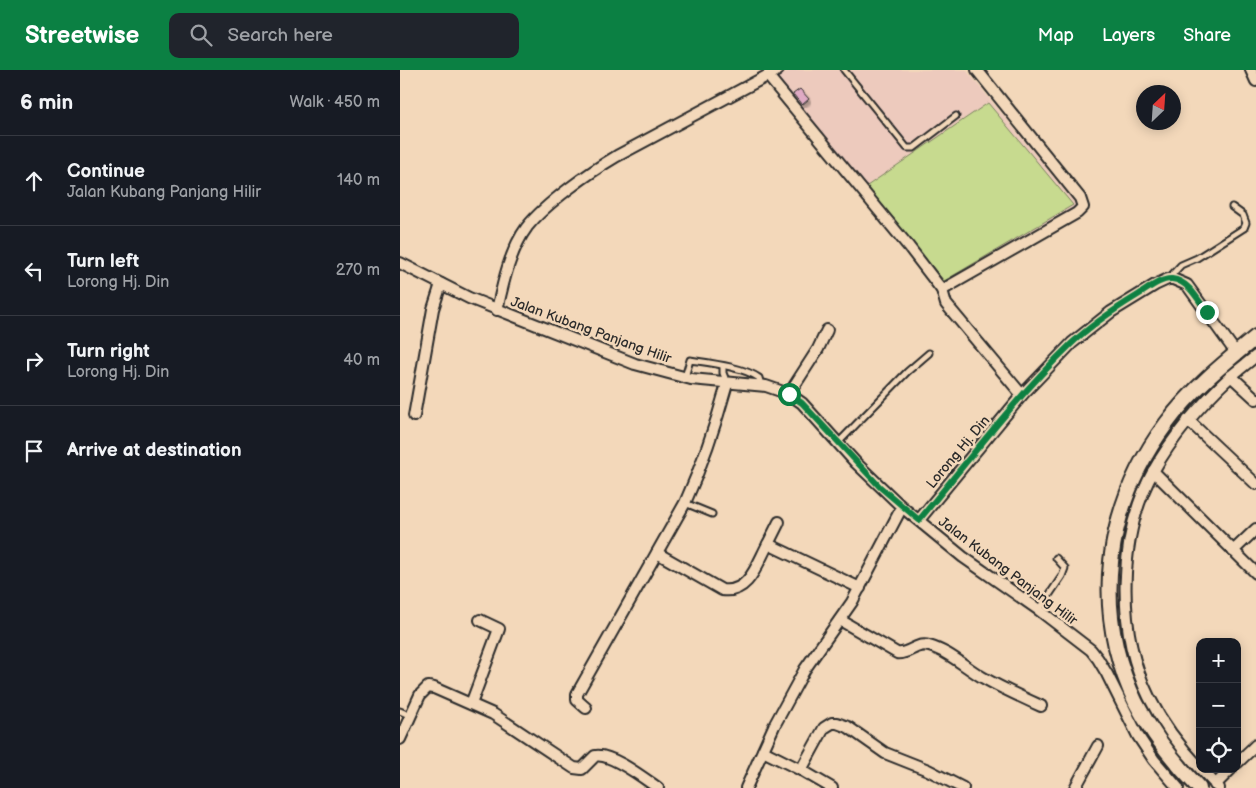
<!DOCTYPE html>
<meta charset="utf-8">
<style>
:root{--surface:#171b24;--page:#20242c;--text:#f1f3f6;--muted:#9ea1a6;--line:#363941;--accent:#0b8043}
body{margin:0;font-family:"Balsamiq Sans",sans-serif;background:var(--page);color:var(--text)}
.controls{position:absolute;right:15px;bottom:15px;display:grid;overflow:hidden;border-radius:10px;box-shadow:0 2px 12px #0003}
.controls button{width:45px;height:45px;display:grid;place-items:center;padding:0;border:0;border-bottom:1px solid var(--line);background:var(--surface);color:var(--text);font:25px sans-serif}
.compass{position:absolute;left:736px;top:15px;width:45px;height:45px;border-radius:50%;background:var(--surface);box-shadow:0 2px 12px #0003;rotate:25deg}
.stop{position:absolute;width:15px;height:15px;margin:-11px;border:4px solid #0b8043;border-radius:50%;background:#fff}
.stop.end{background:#0b8043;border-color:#fff;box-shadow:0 1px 5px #0008}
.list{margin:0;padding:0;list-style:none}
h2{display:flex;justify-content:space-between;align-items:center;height:65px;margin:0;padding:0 20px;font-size:21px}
h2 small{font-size:16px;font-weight:400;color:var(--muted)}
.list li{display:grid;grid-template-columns:32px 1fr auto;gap:15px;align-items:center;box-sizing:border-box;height:90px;padding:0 20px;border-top:1px solid var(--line)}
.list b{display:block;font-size:19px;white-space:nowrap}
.list p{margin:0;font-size:16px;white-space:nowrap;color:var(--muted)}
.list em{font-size:16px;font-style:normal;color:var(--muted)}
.icon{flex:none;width:28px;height:28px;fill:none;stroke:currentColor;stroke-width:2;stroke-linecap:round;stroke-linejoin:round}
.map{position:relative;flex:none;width:856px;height:718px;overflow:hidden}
header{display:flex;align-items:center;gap:30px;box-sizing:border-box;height:70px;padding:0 25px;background:var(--accent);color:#fff}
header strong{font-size:24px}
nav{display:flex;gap:28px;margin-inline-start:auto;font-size:18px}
.search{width:350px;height:45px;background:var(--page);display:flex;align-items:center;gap:12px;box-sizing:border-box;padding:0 18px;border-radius:10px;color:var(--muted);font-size:19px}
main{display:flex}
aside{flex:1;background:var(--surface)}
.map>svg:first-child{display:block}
.built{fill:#edcabd}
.green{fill:#c7da8f;stroke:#79825d}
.building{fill:#dfaac4;stroke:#2b2b2b;filter:url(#shadow)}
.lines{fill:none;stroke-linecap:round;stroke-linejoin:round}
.service-casing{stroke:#2b2b2b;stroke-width:9}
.minor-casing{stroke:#2b2b2b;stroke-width:14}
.secondary-casing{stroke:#2b2b2b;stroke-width:18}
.service{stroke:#f3d8ba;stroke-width:5}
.minor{stroke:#f3d8ba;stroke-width:10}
.secondary{stroke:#f3d8ba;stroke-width:14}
.route{stroke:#0b8043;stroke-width:6}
.labels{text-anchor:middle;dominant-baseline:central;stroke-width:5;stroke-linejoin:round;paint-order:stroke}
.street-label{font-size:14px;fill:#2b2b2b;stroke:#f3d8ba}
</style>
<header>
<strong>Streetwise</strong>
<div class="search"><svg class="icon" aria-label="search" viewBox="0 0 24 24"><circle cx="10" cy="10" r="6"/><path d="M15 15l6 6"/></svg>Search here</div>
<nav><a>Map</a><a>Layers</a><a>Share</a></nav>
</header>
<main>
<aside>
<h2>6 min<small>Walk · 450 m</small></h2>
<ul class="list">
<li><svg class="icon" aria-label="ahead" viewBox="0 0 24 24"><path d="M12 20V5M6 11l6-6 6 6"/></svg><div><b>Continue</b><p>Jalan Kubang Panjang Hilir</p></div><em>140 m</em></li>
<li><svg class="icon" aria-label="left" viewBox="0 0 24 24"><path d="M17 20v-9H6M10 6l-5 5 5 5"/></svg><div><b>Turn left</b><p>Lorong Hj. Din</p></div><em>270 m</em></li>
<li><svg class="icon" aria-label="right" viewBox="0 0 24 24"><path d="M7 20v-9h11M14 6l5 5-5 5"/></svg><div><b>Turn right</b><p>Lorong Hj. Din</p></div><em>40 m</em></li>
<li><svg class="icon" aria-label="arrive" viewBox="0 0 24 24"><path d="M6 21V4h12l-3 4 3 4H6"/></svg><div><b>Arrive at destination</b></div></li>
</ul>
</aside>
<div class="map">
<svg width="856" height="718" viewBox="0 0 856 718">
<defs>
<filter id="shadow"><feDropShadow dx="3" dy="3" stdDeviation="1" flood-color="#0004"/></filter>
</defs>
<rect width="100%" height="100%" fill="#f3d8ba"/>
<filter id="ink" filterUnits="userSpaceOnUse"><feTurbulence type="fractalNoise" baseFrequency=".02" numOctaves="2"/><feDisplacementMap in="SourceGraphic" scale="10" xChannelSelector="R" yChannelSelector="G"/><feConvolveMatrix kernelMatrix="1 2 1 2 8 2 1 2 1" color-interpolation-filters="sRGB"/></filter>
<g filter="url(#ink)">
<!-- built -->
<path class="built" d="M390,0H566L677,136L542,215L374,9Z"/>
<!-- green -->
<path class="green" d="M588,33L673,135L544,211L467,116Z"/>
<!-- building -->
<path class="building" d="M400,19L409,29L402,35L393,24Z"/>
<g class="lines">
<defs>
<g id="service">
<path d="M444,0L507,78H514L556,46"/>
<path d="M768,209L781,195L797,188L844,158L846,153L843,145L832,137"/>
<path d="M323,297V303L327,313"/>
<path d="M285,307L290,290C309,293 344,297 359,308L361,315"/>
<path d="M438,373L507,302L529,283"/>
<path d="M285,433L312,444"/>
<path d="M639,540L662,506L665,498L656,488"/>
<path d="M0,641L11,646"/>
</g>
<g id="minor">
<path d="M851,0L856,11"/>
<path d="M368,6L509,177L542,220L546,234L622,325"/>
<path d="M0,193L69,228L235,294L291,309L366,316L389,324L402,333L456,393L502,437L563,487L639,540L691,580L698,589L707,604L738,666L754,690L778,718"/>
<path d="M542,220L677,143L683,137L680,128L577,0"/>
<path d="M97,240C103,213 110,180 127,157C146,133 190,102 217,86L378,0"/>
<path d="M831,306L856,286"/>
<path d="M389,324L418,279L427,260"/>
<path d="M14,346L33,239L41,214"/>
<path d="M788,350L856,414"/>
<path d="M753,401L856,503"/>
<path d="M519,450L622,325L672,273L711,242L755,215L768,209H773L787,215L836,283"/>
<path d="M368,474L379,452"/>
<path d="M833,481L856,459"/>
<path d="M257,483L322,520C349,524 357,494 368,474L460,518"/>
<path d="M440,550L497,583C509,585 516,572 529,576C548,581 565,597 582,607C601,618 621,627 641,636"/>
<path d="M71,634L99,559L80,550"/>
<path d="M186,638L177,630V624L285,433C302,395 316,354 327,314"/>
<path d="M0,669L20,625L28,617L34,618L93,644L174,698L182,699L195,686C210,682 245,709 258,718"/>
<path d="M363,681L401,700L432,718"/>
<path d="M837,693L856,675"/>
<path d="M800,698C780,677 762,653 749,627C716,561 718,464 754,400C774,364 801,334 831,306L856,329"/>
<path d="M801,699L819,718"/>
<path d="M401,700L424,658L432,653H437L448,657L485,683L528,700L563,718"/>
<path d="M815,715L831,699"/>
<path d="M346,718L374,656L405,599L452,532L502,437"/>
<path d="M675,718L698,676"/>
</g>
<path id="secondary" d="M799,718C775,693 752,664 736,633C691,540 705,436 766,354C790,321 824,293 856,267"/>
</defs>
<!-- service casing -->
<use href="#service" class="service-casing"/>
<!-- minor casing -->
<use href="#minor" class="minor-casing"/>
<!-- secondary casing -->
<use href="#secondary" class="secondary-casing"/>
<!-- service -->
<use href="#service" class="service"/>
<!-- minor -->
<use href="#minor" class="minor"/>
<!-- secondary -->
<use href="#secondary" class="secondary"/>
</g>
</g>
<g class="lines" filter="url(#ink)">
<!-- route -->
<path class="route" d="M389,324L402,333L480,417L519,450C568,391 615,328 671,274C691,255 715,239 738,225C748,219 761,208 772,209C789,211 798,230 807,242"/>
</g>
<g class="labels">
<!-- street labels -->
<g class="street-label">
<text transform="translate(191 260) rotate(20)">Jalan Kubang Panjang Hilir</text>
<text transform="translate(558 382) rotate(-50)">Lorong Hj. Din</text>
<text transform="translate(608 501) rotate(37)">Jalan Kubang Panjang Hilir</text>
</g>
</g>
</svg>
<div class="controls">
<button>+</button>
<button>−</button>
<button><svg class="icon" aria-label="locate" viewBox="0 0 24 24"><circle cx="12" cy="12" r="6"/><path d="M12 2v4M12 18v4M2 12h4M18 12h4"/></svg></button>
</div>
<svg class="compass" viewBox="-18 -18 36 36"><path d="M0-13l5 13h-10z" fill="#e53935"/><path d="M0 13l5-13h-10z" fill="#9ea1a6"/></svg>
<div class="stop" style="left:389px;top:324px"></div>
<div class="stop end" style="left:807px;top:242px"></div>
</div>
</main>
